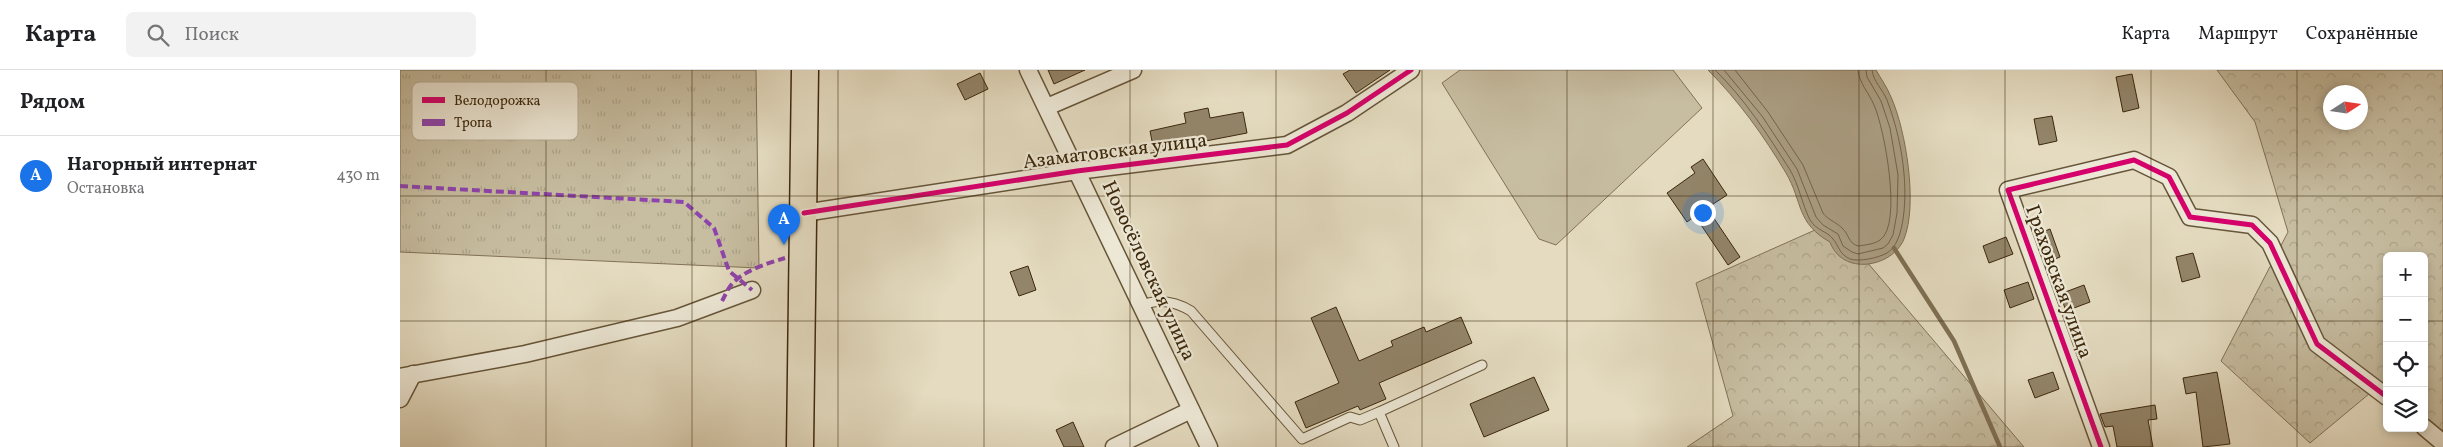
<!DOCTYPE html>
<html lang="ru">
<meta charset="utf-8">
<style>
:root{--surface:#fff;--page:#f2f2f2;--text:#202124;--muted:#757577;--line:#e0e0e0;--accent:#1a73e8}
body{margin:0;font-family:Vollkorn,serif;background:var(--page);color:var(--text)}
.controls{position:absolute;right:15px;bottom:15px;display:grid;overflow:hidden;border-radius:8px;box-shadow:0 2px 8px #0003}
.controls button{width:45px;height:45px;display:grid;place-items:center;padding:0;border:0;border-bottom:1px solid var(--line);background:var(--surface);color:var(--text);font:25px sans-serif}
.compass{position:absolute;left:1923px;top:15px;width:45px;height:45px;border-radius:50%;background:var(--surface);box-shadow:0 2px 8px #0003;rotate:78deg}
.you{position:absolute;left:1302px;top:142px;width:18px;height:18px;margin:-12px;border:4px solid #fff;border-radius:50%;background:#1a73e8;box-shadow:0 0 0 8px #1a73e833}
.badge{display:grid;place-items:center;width:32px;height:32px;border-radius:50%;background:var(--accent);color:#fff;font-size:16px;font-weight:700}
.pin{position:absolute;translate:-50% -41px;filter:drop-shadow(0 1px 2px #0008)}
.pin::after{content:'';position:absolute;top:26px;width:18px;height:15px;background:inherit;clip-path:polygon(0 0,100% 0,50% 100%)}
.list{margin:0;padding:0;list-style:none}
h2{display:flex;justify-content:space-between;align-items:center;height:65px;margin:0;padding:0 20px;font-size:21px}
h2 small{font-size:16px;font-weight:400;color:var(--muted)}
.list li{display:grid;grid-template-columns:32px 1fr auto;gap:15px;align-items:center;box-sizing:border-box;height:80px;padding:0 20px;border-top:1px solid var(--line)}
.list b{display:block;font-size:19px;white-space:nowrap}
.list p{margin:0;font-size:16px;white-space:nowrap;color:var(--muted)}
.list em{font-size:16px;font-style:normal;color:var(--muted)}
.icon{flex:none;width:28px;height:28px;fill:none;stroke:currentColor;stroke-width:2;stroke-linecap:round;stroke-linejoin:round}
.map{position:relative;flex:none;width:2043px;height:377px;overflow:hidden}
header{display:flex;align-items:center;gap:30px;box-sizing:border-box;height:70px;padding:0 25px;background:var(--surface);border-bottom:1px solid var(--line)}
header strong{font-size:24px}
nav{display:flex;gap:28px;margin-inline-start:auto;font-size:18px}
.search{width:350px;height:45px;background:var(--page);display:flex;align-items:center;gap:12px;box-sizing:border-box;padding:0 18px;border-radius:8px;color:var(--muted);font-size:19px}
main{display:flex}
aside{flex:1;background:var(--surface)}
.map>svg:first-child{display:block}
.grass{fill:url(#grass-tufts);stroke:#827256}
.forest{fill:url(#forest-crowns);stroke:#827256;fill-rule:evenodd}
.garden{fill:#c7bda1;stroke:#827256}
.water{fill:#ab9e83;stroke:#7f6f53}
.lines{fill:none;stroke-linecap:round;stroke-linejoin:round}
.shore{stroke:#746348;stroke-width:1}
.stream{stroke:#7f6f53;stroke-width:4.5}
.building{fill:#93856a;stroke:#3c280c}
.service-casing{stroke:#665539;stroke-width:11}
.minor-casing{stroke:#665539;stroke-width:19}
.primary-casing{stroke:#3c280c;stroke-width:29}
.service{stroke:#ede8d6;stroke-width:9}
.minor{stroke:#ede8d6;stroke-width:16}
.primary{stroke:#e4dbc0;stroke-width:26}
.quiet{stroke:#8e44ad;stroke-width:4;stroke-dasharray:8 4;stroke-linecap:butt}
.cycleway-casing{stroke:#ede8d6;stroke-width:8}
.cycleway{stroke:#d6006c;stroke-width:5}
.grid{fill:none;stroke:#3c280c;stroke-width:1;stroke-opacity:0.55}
.labels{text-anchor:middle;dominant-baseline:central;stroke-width:4.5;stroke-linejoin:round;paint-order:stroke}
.street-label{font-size:20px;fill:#3c280c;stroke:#ede8d6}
.key{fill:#ede8d6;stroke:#b8ae99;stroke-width:1}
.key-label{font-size:14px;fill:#3c280c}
</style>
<header>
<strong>Карта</strong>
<div class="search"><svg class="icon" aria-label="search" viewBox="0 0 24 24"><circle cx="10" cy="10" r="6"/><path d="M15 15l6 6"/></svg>Поиск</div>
<nav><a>Карта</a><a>Маршрут</a><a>Сохранённые</a></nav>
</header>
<main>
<aside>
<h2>Рядом<small></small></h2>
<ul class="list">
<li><span class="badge">A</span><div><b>Нагорный интернат</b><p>Остановка</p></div><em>430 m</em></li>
</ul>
</aside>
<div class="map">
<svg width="2043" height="377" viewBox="0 0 2043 377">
<defs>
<pattern id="grass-tufts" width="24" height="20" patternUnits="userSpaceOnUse" patternTransform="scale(1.25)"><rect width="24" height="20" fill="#c7bda1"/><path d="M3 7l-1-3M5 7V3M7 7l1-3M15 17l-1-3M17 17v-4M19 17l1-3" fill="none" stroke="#aca289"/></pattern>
<pattern id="forest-crowns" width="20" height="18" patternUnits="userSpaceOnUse" patternTransform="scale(1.25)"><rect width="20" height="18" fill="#c7bda1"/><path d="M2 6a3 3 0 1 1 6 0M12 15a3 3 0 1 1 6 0" fill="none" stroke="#aca289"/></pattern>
</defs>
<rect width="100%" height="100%" fill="#e4dbc0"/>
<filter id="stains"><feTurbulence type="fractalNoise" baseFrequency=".004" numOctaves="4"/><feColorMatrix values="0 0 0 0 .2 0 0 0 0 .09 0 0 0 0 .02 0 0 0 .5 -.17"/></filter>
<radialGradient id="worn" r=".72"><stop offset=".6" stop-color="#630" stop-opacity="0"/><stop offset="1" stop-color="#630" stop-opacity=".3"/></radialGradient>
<!-- grass -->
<path class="grass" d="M0,0H356L359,198L0,182Z"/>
<!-- forest -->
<g class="forest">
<path d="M1817,0H2043V360L2028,359L2024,353V186H1987V309L1910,373L1821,291L1888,162L1855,52ZM1930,22H1960V52H1930Z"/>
<path d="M1433,152L1624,377H1287L1333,346L1296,213Z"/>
</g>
<!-- garden -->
<path class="garden" d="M1060,0H1273L1302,38L1156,175L1139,169L1042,13Z"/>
<!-- water -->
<path class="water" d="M1308,0H1476C1481,9 1487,17 1491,27C1506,60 1518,135 1504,169C1492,198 1442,206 1430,172C1396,153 1403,132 1386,103C1364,66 1338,30 1308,0Z"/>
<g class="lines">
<!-- shore -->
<g class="shore">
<path d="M1315,0C1345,29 1368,65 1390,100C1399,115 1402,134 1410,150C1417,161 1427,161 1433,169C1439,176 1439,184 1450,189C1459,192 1478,188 1487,183C1506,172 1506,124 1504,104C1502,79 1496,54 1487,30C1483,20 1473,11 1472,0"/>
<path d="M1324,0L1362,46L1397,99L1416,147L1423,155L1438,164L1443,176L1452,182L1458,184L1483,178L1488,174L1493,165L1497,143L1498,105L1490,58L1481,31L1467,7L1466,0"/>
<path d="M1335,0L1368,42L1403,95L1423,143C1428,150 1436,152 1442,158C1449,164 1448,173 1458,176C1465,175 1475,174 1480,170C1503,155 1484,57 1474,35C1469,23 1459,13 1458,0"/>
</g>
<!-- stream -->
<path class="stream" d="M1494,178L1554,271L1600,377"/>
</g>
<!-- building -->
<g class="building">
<path d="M648,0H685L654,14Z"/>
<path d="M950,0H990L956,23L943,4Z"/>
<path d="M580,3L588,19L565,30L557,14Z"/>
<path d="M1732,4L1739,38L1723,42L1716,7Z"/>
<path d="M808,38L810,48L843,42L847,63L754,81L750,61L786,53L784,43Z"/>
<path d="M1652,46L1657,71L1639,75L1634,49Z"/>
<path d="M1303,89L1327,125L1307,138L1340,187L1328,195L1295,146L1287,152L1267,123L1295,103L1291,97Z"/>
<path d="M1650,159L1660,187L1645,193L1635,165Z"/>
<path d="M1606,167L1613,184L1589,193L1583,176Z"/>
<path d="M1793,183L1800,207L1782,212L1776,187Z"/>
<path d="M628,196L636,220L619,226L610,202Z"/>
<path d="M1628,212L1634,229L1610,238L1604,220Z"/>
<path d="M1684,215L1690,232L1666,241L1660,224Z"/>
<path d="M936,237L959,291L993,276L991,271L1024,257L1026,262L1061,247L1072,273L979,313L986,329L960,340L958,336L906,358L895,332L939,313L911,248Z"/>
<path d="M1653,302L1659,319L1635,328L1628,310Z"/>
<path d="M1817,302L1830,374L1803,377L1796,322L1786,324L1783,308Z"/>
<path d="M1134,307L1149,340L1084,367L1070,334Z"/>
<path d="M1755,335L1757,349L1748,350L1753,377H1717L1713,356L1705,357L1700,344Z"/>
<path d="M673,352L684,377H664L656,360Z"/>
</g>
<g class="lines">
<defs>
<g id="service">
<path d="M740,236C758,228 774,231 791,241L902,369L950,347L960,350L979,342"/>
<path d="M994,377L979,342L1082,295"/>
</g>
<g id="minor">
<path d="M628,0L809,377"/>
<path d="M647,37L733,0"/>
<path d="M404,143L677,101L887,75L947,43L1011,0"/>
<path d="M0,307L125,284L277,248L352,220"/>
<path d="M0,329L13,304"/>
<path d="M2024,357L2043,373"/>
<path d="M714,377L791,340"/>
<path d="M1701,377L1608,120L1734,90L1769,107L1790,147L1852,155L1870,173L1917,274L1987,327"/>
</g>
<path id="primary" d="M400,377L405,0"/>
</defs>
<!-- service casing -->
<use href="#service" class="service-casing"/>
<!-- minor casing -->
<use href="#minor" class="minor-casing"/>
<!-- primary casing -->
<use href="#primary" class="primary-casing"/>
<!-- service -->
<use href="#service" class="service"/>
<!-- minor -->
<use href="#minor" class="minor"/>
<!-- primary -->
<use href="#primary" class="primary"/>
<!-- quiet -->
<g class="quiet">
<path d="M0,116L284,132L314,158L329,201L352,220"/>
<path d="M322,231C325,226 328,218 332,214C344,200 369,193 385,188"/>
</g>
<defs>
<g id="cycleway">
<path d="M404,143L677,101L887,75L947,43L1011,0"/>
<path d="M1701,377L1608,120L1734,90L1769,107L1790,147L1852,155L1870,173L1917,274L1987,327"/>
</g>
</defs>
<!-- cycleway casing -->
<use href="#cycleway" class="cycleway-casing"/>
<!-- cycleway -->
<use href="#cycleway" class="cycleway"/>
</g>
<!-- grid -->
<path class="grid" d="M146,0V377M292,0V377M438,0V377M584,0V377M730,0V377M876,0V377M1022,0V377M1167,0V377M1313,0V377M1459,0V377M1605,0V377M1751,0V377M1897,0V377M0,126H2043M0,251H1987M2024,251H2043"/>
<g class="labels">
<!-- street labels -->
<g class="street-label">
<text transform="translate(715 82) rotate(-7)">Азаматовская улица</text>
<text transform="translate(748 201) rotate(65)">Новосёловская улица</text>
<text transform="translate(1658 212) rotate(70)">Граховская улица</text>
</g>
</g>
<!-- legend -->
<rect x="12" y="12" width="166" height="58" rx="8" class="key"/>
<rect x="22" y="27" width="23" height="6" fill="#d6006c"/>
<rect x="22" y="49" width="23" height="7" fill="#8e44ad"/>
<g class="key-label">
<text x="54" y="35">Велодорожка</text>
<text x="54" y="57">Тропа</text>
</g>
<rect width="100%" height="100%" filter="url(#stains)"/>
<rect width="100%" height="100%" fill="url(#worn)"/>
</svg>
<div class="controls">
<button>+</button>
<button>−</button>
<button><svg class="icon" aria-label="locate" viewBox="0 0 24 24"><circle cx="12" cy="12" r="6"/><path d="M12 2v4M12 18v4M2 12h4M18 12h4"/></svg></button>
<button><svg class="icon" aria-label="layers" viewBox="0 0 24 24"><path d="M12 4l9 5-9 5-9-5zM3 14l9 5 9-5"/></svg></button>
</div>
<svg class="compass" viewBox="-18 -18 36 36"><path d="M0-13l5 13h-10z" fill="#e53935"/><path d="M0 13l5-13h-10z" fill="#757577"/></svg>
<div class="you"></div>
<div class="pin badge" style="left:384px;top:175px">A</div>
</div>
</main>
